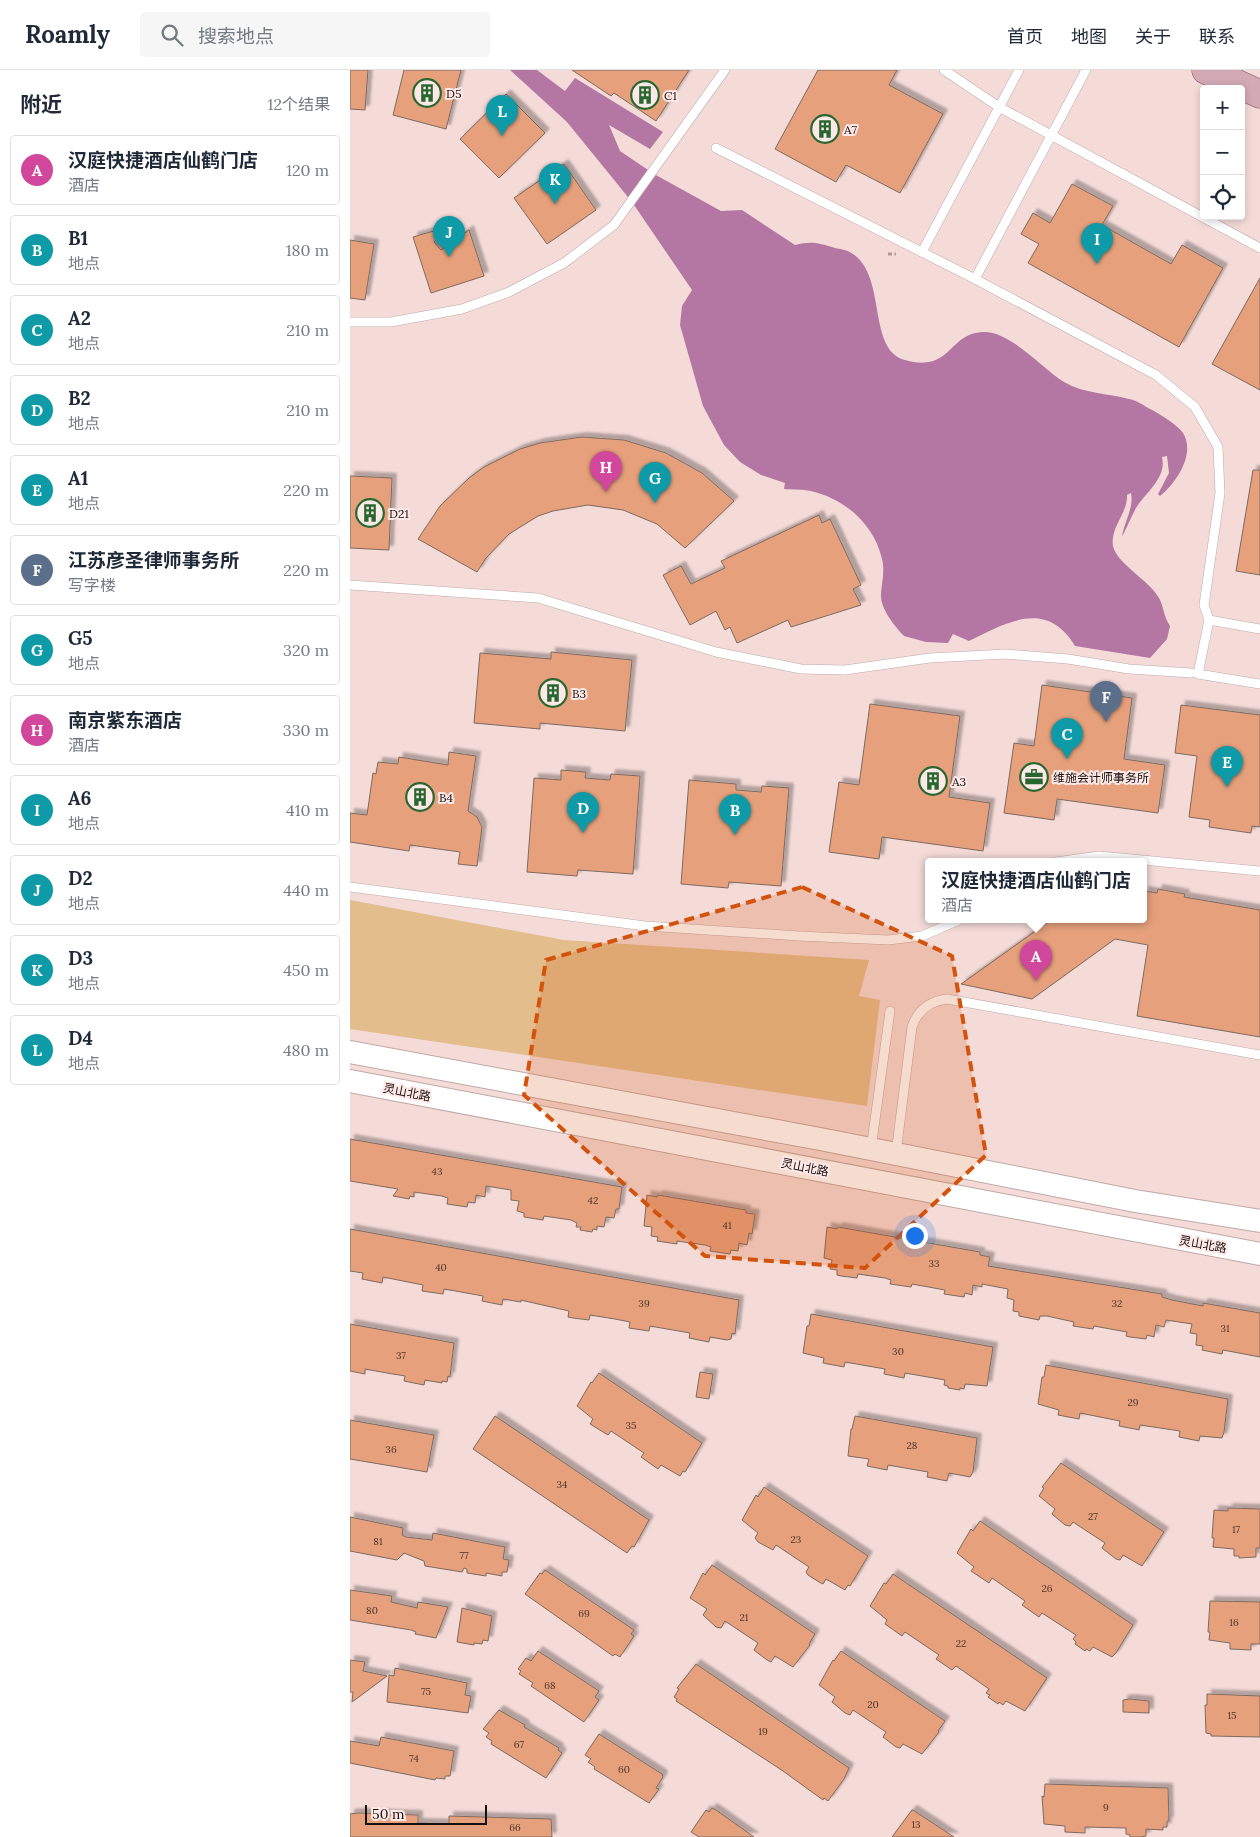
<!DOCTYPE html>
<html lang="zh">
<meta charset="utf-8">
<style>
:root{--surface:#fff;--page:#f6f6f7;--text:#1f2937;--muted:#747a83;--line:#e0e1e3;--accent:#111827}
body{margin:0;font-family:Lora,"Noto Sans SC",serif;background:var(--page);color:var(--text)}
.controls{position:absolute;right:15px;top:15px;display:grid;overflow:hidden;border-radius:5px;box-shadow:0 2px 8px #0003}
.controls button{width:45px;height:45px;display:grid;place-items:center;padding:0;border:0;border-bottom:1px solid var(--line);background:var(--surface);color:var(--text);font:25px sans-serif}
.scale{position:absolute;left:15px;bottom:12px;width:122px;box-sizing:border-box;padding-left:5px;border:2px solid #18100f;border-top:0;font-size:14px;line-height:18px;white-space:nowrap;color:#18100f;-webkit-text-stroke:4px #fee9e7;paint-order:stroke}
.you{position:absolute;left:564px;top:1165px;width:18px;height:18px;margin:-12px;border:4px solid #fff;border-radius:50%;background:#1a73e8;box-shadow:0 0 0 8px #1a73e833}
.badge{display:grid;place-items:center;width:32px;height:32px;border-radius:50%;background:var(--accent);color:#fff;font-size:16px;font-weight:700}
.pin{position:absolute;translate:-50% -41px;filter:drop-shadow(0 1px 2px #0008)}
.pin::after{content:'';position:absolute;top:26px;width:18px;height:15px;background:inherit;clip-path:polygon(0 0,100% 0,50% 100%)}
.popup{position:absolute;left:575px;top:788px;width:222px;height:65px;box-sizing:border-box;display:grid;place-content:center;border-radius:5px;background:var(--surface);filter:drop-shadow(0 1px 4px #0005);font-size:16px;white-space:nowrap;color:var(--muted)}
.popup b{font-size:19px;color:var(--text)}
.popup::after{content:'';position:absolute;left:50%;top:100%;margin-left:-10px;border:10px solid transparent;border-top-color:var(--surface)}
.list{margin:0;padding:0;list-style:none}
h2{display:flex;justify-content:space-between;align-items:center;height:65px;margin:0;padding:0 20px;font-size:21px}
h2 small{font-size:16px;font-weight:400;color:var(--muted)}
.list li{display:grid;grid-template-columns:32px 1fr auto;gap:15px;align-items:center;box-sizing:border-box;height:70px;margin:0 10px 10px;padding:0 10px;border:1px solid var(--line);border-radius:5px}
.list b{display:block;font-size:19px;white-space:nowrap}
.list p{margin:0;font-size:16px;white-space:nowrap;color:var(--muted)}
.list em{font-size:16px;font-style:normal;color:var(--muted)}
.icon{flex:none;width:28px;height:28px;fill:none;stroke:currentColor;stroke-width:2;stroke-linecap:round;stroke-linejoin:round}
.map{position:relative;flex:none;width:910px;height:1767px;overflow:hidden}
header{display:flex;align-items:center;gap:30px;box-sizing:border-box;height:70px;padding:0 25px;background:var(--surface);border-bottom:1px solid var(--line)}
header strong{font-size:24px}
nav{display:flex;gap:28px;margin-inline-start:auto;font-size:18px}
.search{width:350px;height:45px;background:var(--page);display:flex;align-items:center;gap:12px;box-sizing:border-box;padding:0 18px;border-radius:5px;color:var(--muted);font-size:19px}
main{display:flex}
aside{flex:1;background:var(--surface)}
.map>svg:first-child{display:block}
.green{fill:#e3bd8c}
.water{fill:#b477a4}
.building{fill:#e6a17c;stroke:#7d6a60;filter:url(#shadow)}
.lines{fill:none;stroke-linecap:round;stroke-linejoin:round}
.service-casing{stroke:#c1a8a6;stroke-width:10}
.tertiary-casing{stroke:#c1a8a6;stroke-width:24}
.primary-casing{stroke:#7d4e5a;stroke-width:29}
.path{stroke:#ae9a98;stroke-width:3;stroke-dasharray:4 2.5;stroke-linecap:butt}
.service{stroke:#fff;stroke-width:9}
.tertiary{stroke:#fff;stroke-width:22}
.primary{stroke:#d2a9b5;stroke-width:28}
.marked{fill:#d3520c;fill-opacity:0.2;stroke:#d3520c;stroke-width:4;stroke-dasharray:10 6;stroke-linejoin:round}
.labels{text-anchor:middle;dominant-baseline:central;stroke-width:4;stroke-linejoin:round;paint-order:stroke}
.number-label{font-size:10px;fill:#4c342a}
.poi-label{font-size:12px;fill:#18100f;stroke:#fee9e7;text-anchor:start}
.street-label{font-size:12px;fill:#18100f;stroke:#fee9e7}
</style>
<header>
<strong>Roamly</strong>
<div class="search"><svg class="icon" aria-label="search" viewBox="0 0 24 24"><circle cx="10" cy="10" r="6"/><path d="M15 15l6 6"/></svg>搜索地点</div>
<nav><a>首页</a><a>地图</a><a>关于</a><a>联系</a></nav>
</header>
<main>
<aside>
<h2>附近<small>12个结果</small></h2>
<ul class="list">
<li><span class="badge" style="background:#d1479c">A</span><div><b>汉庭快捷酒店仙鹤门店</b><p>酒店</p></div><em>120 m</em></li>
<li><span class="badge" style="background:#0f9aa8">B</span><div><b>B1</b><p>地点</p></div><em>180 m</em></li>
<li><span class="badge" style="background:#0f9aa8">C</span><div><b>A2</b><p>地点</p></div><em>210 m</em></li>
<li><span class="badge" style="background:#0f9aa8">D</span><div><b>B2</b><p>地点</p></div><em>210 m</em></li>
<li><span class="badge" style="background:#0f9aa8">E</span><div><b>A1</b><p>地点</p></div><em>220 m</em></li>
<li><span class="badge" style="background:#5c6f8a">F</span><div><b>江苏彦圣律师事务所</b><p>写字楼</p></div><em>220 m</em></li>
<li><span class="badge" style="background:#0f9aa8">G</span><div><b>G5</b><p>地点</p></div><em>320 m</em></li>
<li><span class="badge" style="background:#d1479c">H</span><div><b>南京紫东酒店</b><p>酒店</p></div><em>330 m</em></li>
<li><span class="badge" style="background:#0f9aa8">I</span><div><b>A6</b><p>地点</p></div><em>410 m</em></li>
<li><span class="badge" style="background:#0f9aa8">J</span><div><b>D2</b><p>地点</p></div><em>440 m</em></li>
<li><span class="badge" style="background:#0f9aa8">K</span><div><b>D3</b><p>地点</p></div><em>450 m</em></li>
<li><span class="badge" style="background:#0f9aa8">L</span><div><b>D4</b><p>地点</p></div><em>480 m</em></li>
</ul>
</aside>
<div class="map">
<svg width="910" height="1767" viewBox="0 0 910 1767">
<defs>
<filter id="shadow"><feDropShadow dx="4.5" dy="-4.5" stdDeviation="1" flood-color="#0004"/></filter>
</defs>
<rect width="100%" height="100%" fill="#f4dbd8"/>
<!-- green -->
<path class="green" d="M0,830L214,870L519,890L509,926L530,930L517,1036L0,959Z"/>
<!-- water -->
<path class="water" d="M160,0H187L215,21L225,8L313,62L300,79L259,55L270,81L304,104L371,141L392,140L445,175C462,171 468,173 485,178C490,179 498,180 503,184C537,207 517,280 555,290C601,303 598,264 632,262C660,260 691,298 714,312C735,324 757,323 779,329C786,330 793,335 800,339C808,343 828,355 833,363C846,384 826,413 810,426L808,424L819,403L817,386L812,387C817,408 796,422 786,438C781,447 777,457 772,467C774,452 784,438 781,423L777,425C778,443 760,457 763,476C767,494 799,510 809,528C814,537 813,545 820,556L817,569L800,588L725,576C697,529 657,552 619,571L603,564L598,573L576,572L554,566C544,555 530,539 531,523C532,511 535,501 532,489C524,454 495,429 461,421C452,419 442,420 434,419L435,413L411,405L390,392L374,375L353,336L330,255L332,236L342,220L282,132L217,52Z"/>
<!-- building -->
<g class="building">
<path d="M0,0H18L15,40L0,39Z"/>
<path d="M54,0H111L96,59L43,45Z"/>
<path d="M222,0H339L306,51L264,23L261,26Z"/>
<path d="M468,0H547L539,15L593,44L550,123L496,95L486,112L425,79Z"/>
<path d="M156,24L195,63L149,108L110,69Z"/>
<path d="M214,94L246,140L197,174L164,128Z"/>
<path d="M722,114L763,136L752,155L821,194L832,175L873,198L829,277L678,193L689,174L671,164L683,143L700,153Z"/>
<path d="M101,156L84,172L91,180L119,160L134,206L81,223L63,167Z"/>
<path d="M0,170L24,174L15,230L0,228Z"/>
<path d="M910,208V320L862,294Z"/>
<path d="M232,367L274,370L316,383L352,403L384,431L335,478L307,454L273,440L238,435L203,441L188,446L159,464L136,488L127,502L68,469L90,436L119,408L134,397L170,379L190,373Z"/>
<path d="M903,400H910V505L886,501Z"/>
<path d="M0,406L42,408L39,480L0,478Z"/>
<path d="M469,445L472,453L480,449L511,515L503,519L511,535L441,557L438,550L387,573L380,557L375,560L366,541L340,555L313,505L331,496L341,514L375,498L371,491Z"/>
<path d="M201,582L282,590L275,661L190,653V659L124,653L130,583L201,589Z"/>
<path d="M692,615L782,628L774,689L815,695L808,743L707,729L704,750L654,743L664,673L684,676Z"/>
<path d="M520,634L610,646L599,727L640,733L633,781L532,767L529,789L479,782L489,712L509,715Z"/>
<path d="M831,635L910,645V757L902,756L901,763L859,757L860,750L839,747L847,686L825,683Z"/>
<path d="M99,682L126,686L118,741L127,747L132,757L127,796L108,794L110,782L60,775L59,781L0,772V743L17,745L23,703L26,704L28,692L48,694L49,687L98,695Z"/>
<path d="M211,700L236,702L235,708L260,710L261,704L290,706L283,804L228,800L227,806L177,802L184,708L211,710Z"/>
<path d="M339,710L386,714V720L411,722L412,716L439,718L431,816L379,812L378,818L331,814Z"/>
<path d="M808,819L835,824L834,827L910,840V967L787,946L798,875L765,869L682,929L611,914L701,850H794V821L807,823Z"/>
<path d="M0,1069L272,1117L269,1139H266L264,1148L256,1147L254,1157L247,1156V1160L243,1159L242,1162L230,1160L231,1157H226L227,1153L221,1150L194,1146L193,1150L174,1147V1143L167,1141L169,1131L161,1130V1120L136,1116L135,1127L126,1125L125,1133L118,1132L117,1137L97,1134L98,1128L92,1126L64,1122V1127L60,1126L59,1129L43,1126L48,1119L0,1111Z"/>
<path d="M297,1125L307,1127L308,1125L396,1140V1143L405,1144L402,1164L399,1163L397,1175L389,1173L388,1181L381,1180L380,1184L360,1181L361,1177L355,1175L327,1171V1174L307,1171L308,1167L301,1166L302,1157L294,1156Z"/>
<path d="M477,1157L487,1159L488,1157L630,1182V1185L640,1187L638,1196L812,1224V1227L822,1230L853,1236V1233L910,1243V1287L873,1280L872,1284L852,1280L853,1276L846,1275L847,1264L840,1263L842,1254L816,1250L814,1257L806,1255L804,1267L797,1265L796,1269L780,1267L776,1266L777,1262L744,1256L743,1259L723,1256L724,1252L697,1246H690L689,1250L669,1246V1242L663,1241L664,1230L657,1228L658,1219L632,1214V1217L623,1215L622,1225L615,1223L614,1227L594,1224L595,1220L562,1214L561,1217L540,1214L541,1210L535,1208L508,1204L507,1208L491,1206L487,1205V1200L480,1199L482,1190L474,1188Z"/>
<path d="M0,1159L389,1230L385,1264L382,1263L381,1269L377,1270L360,1267L359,1272L339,1268L340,1263L300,1256L299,1261L279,1258L280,1252L265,1249L240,1245L239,1250L223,1248L218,1247L219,1241L175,1231L171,1230V1232L153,1229L152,1235L132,1231L133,1226L111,1222L94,1219L93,1224L72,1221L73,1215L33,1207L32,1213L12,1209L13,1203L0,1201Z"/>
<path d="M461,1244L643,1277L637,1316L615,1314L614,1319L610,1318V1320L598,1318V1316L594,1315L595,1310L555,1303L554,1308L534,1304L535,1299L495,1292L494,1297L473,1293L474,1288L453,1283L457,1256H459Z"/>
<path d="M0,1254L104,1273L100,1307L98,1306L97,1312L92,1311V1313L75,1310L74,1315L54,1311L55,1306L37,1303L15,1299V1304L0,1301Z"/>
<path d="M696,1295L878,1329L874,1362L872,1368L850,1366L849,1371L829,1367L830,1361L790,1355L789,1360L785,1359L769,1356L770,1351L730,1343L729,1349L708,1345L709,1340L688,1334L692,1307H694Z"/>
<path d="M350,1302L363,1304L359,1329L346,1327Z"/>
<path d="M249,1303L352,1373L335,1402L333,1401L330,1406L311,1395L308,1399L291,1387L294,1383L261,1361L258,1365L240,1354L243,1349L227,1336L241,1312L242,1313Z"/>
<path d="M145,1346L299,1450L284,1477L282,1476L277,1483L123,1379Z"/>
<path d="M505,1346L627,1368L623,1402L620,1407L599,1403L597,1411L577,1407L578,1402L538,1395L537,1400L517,1396L519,1389L498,1386L501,1359H502Z"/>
<path d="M0,1350L84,1365L77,1402L0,1389Z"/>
<path d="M711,1393L814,1462L792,1496L773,1485L770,1490L766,1489L752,1478L755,1473L723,1452L720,1456L715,1455L702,1444L705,1439L689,1426L694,1418L692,1417Z"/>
<path d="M414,1417L518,1486L500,1516L498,1515L495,1520L476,1509L473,1514L469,1512L458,1505L456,1502L459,1497L426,1475L423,1480L408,1472L405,1468L408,1463L392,1450L406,1425L408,1427Z"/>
<path d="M878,1438L910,1439V1478H906V1487L889,1488V1486H884V1479L863,1477L864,1468H862L864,1440L878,1441Z"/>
<path d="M0,1447L53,1458L52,1465L56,1467L82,1470L83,1463L155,1477L153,1489L159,1490L157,1502H152V1506L136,1503V1506L117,1503V1499L114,1498L112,1502L75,1496L74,1491L54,1483L47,1490L0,1481Z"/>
<path d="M630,1451L783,1555L766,1583L762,1587L743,1577L740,1581L736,1579L735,1581L725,1574L726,1572L723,1569L726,1565L692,1543L689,1547L672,1535L675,1531L642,1508L639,1513L621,1501L624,1497L607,1483L621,1459L623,1461Z"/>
<path d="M362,1495L465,1564L459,1574L460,1575L443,1597L425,1586L421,1592L417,1590L404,1580L408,1573L375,1551L371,1558L366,1557L353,1545L357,1539L340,1528L353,1503L355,1505Z"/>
<path d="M195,1500L284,1560L281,1564L284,1566L270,1587L265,1584L263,1586L175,1524L190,1503L192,1504Z"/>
<path d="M543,1504L697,1608L675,1641L656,1631L653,1635L649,1632L648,1634L638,1627L640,1625L636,1623L639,1619L606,1596L602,1600L586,1589L589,1585L555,1562L552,1566L535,1554L537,1550L520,1536L534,1513L536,1514Z"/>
<path d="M0,1520L42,1526L41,1532L67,1538L68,1532L98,1537L86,1568L65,1564L66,1562L61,1560L0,1550Z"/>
<path d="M860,1531L910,1532V1574H901V1580L880,1579V1573L859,1570L860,1562H858Z"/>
<path d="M112,1538L142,1546L138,1571L133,1570L132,1574L124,1573V1575L107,1572Z"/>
<path d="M188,1581L249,1621L245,1627L249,1630L234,1652L181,1616L183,1613L169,1604L171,1601L168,1599L176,1588L181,1591Z"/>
<path d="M491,1581L595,1651L588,1661L589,1662L572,1684L553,1674L550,1678L546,1677L533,1667L536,1662L503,1640L500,1645L495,1643L482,1632L485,1627L469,1615L483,1590L484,1591Z"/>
<path d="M0,1590L15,1592L13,1601L37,1606L2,1632L3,1622H0Z"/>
<path d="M346,1594L499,1698L494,1709L478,1731L474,1728L473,1730L433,1701L326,1631L327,1629L324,1627L329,1619L327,1618Z"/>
<path d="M45,1598L117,1613L115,1625L121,1626L118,1643L37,1632L39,1605L44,1606Z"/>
<path d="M857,1624L910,1626V1667L861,1666V1664L856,1663L855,1635H857Z"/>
<path d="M780,1629L799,1631V1643L773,1642V1630Z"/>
<path d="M149,1640L175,1655L174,1657L209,1678L208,1680L212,1683L196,1708L141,1674L142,1671L136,1667L139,1663L133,1659Z"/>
<path d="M249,1664L312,1704L313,1707L306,1718L309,1719L299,1733L244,1699L245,1697L238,1692L241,1689L235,1685Z"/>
<path d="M31,1667L104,1681L100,1706H95V1709L86,1708L85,1710L0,1693V1671L29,1676Z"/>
<path d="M695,1714L818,1718L819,1751H817V1757H813V1760L796,1759V1766L791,1767H780V1765L776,1764V1758L735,1757V1763L715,1762V1756L694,1754L692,1726L694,1727Z"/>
<path d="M362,1738L366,1740L404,1767H349L341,1762L356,1740L359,1742Z"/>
<path d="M562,1740H563L604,1767H542Z"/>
<path d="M8,1743L68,1745V1753H73L99,1754V1746L201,1749L202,1767H0V1744Z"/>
</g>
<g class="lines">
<defs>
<g id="service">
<path d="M594,0L649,37L910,178"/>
<path d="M366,78L625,209L806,305L845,337L868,377L870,423L854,535L859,550L848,604L910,614"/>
<path d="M572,182L669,0"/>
<path d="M625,209L736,0"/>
<path d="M0,252H41L112,239L159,222L214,193L264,155L375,0"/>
<path d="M0,515L188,528L366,582L451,599L495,600L580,588L655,584L718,589L779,599L841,603"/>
<path d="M859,550L910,559"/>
<path d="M706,792L749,786L910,801"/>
<path d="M0,817L295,856L449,866L538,870L572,866L609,850"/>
<path d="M521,1079L540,941"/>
<path d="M546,1083L562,957C568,939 580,931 597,929L910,985"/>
</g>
<g id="tertiary">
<path d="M0,982L470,1069L785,1131L910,1151"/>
<path d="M0,1011L910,1184"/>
</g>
<path id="primary" d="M856,0L910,24"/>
</defs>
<!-- service casing -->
<use href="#service" class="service-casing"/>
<!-- tertiary casing -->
<use href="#tertiary" class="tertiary-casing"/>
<!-- primary casing -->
<use href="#primary" class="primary-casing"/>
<!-- path -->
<path class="path" d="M538,184H546"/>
<!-- service -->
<use href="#service" class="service"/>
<!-- tertiary -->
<use href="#tertiary" class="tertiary"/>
<!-- primary -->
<use href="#primary" class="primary"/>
</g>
<!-- marked area -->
<path class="marked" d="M452,817L602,886L636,1085L515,1198L355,1186L174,1025L196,890Z"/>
<!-- icons -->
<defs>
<symbol id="building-ring" viewBox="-11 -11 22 22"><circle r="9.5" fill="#fee9e7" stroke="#286730" stroke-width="1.5"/><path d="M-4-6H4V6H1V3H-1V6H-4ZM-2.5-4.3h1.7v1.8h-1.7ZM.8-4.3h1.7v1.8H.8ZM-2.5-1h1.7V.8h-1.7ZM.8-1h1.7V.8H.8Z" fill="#286730"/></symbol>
<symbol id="office-ring" viewBox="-11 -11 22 22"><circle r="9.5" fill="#fee9e7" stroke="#286730" stroke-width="1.5"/><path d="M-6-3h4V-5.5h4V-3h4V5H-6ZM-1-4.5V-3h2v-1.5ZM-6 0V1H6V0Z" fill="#286730"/></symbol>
</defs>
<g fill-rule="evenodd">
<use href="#building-ring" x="61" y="7" width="32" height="32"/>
<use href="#building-ring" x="279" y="9" width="32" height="32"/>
<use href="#building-ring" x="459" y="43" width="32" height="32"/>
<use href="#building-ring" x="4" y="427" width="32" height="32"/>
<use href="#building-ring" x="187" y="607" width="32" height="32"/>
<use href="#office-ring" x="668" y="691" width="32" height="32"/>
<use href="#building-ring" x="567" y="695" width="32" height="32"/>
<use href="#building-ring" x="54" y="711" width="32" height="32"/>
</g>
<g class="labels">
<!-- number labels -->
<g class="number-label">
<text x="87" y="1101">43</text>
<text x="243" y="1130">42</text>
<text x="377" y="1155">41</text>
<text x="584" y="1193">33</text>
<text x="91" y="1197">40</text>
<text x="294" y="1233">39</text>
<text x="767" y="1233">32</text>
<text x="875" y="1258">31</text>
<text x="548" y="1281">30</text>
<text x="51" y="1285">37</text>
<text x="783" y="1332">29</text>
<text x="281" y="1355">35</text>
<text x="562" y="1375">28</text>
<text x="41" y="1379">36</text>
<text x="212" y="1414">34</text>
<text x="743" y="1446">27</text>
<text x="886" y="1459">17</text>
<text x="446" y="1469">23</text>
<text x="28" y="1471">81</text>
<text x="114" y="1485">77</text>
<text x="697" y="1518">26</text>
<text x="22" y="1540">80</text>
<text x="234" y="1543">69</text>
<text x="394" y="1547">21</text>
<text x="884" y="1552">16</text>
<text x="611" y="1573">22</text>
<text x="200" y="1615">68</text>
<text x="76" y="1621">75</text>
<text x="523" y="1634">20</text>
<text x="882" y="1645">15</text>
<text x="413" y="1661">19</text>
<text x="169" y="1674">67</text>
<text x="64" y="1688">74</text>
<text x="274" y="1699">60</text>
<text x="756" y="1737">9</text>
<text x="566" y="1754">13</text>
<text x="165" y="1757">66</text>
</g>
<!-- poi labels -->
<g class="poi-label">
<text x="96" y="23">D5</text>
<text x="314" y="25">C1</text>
<text x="494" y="59">A7</text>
<text x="39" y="443">D21</text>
<text x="222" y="623">B3</text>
<text x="703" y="707">维施会计师事务所</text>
<text x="602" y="711">A3</text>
<text x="89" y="727">B4</text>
</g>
<!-- street labels -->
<g class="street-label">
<text transform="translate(57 1022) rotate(11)">灵山北路</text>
<text transform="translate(455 1097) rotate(11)">灵山北路</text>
<text transform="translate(853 1174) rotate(10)">灵山北路</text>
</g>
</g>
</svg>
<div class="controls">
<button>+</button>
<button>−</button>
<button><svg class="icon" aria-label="locate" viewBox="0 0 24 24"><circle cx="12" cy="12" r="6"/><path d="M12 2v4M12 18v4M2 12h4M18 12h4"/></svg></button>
</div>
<div class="scale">50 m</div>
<div class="you"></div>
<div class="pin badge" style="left:686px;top:911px;background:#d1479c">A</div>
<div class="popup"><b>汉庭快捷酒店仙鹤门店</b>酒店</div>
<div class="pin badge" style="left:385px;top:765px;background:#0f9aa8">B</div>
<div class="pin badge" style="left:717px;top:689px;background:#0f9aa8">C</div>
<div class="pin badge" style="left:233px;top:763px;background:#0f9aa8">D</div>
<div class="pin badge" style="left:877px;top:717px;background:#0f9aa8">E</div>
<div class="pin badge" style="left:756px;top:652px;background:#5c6f8a">F</div>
<div class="pin badge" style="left:305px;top:433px;background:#0f9aa8">G</div>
<div class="pin badge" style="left:256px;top:422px;background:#d1479c">H</div>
<div class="pin badge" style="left:747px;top:194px;background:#0f9aa8">I</div>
<div class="pin badge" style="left:99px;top:187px;background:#0f9aa8">J</div>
<div class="pin badge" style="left:205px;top:134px;background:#0f9aa8">K</div>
<div class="pin badge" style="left:152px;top:66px;background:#0f9aa8">L</div>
</div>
</main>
